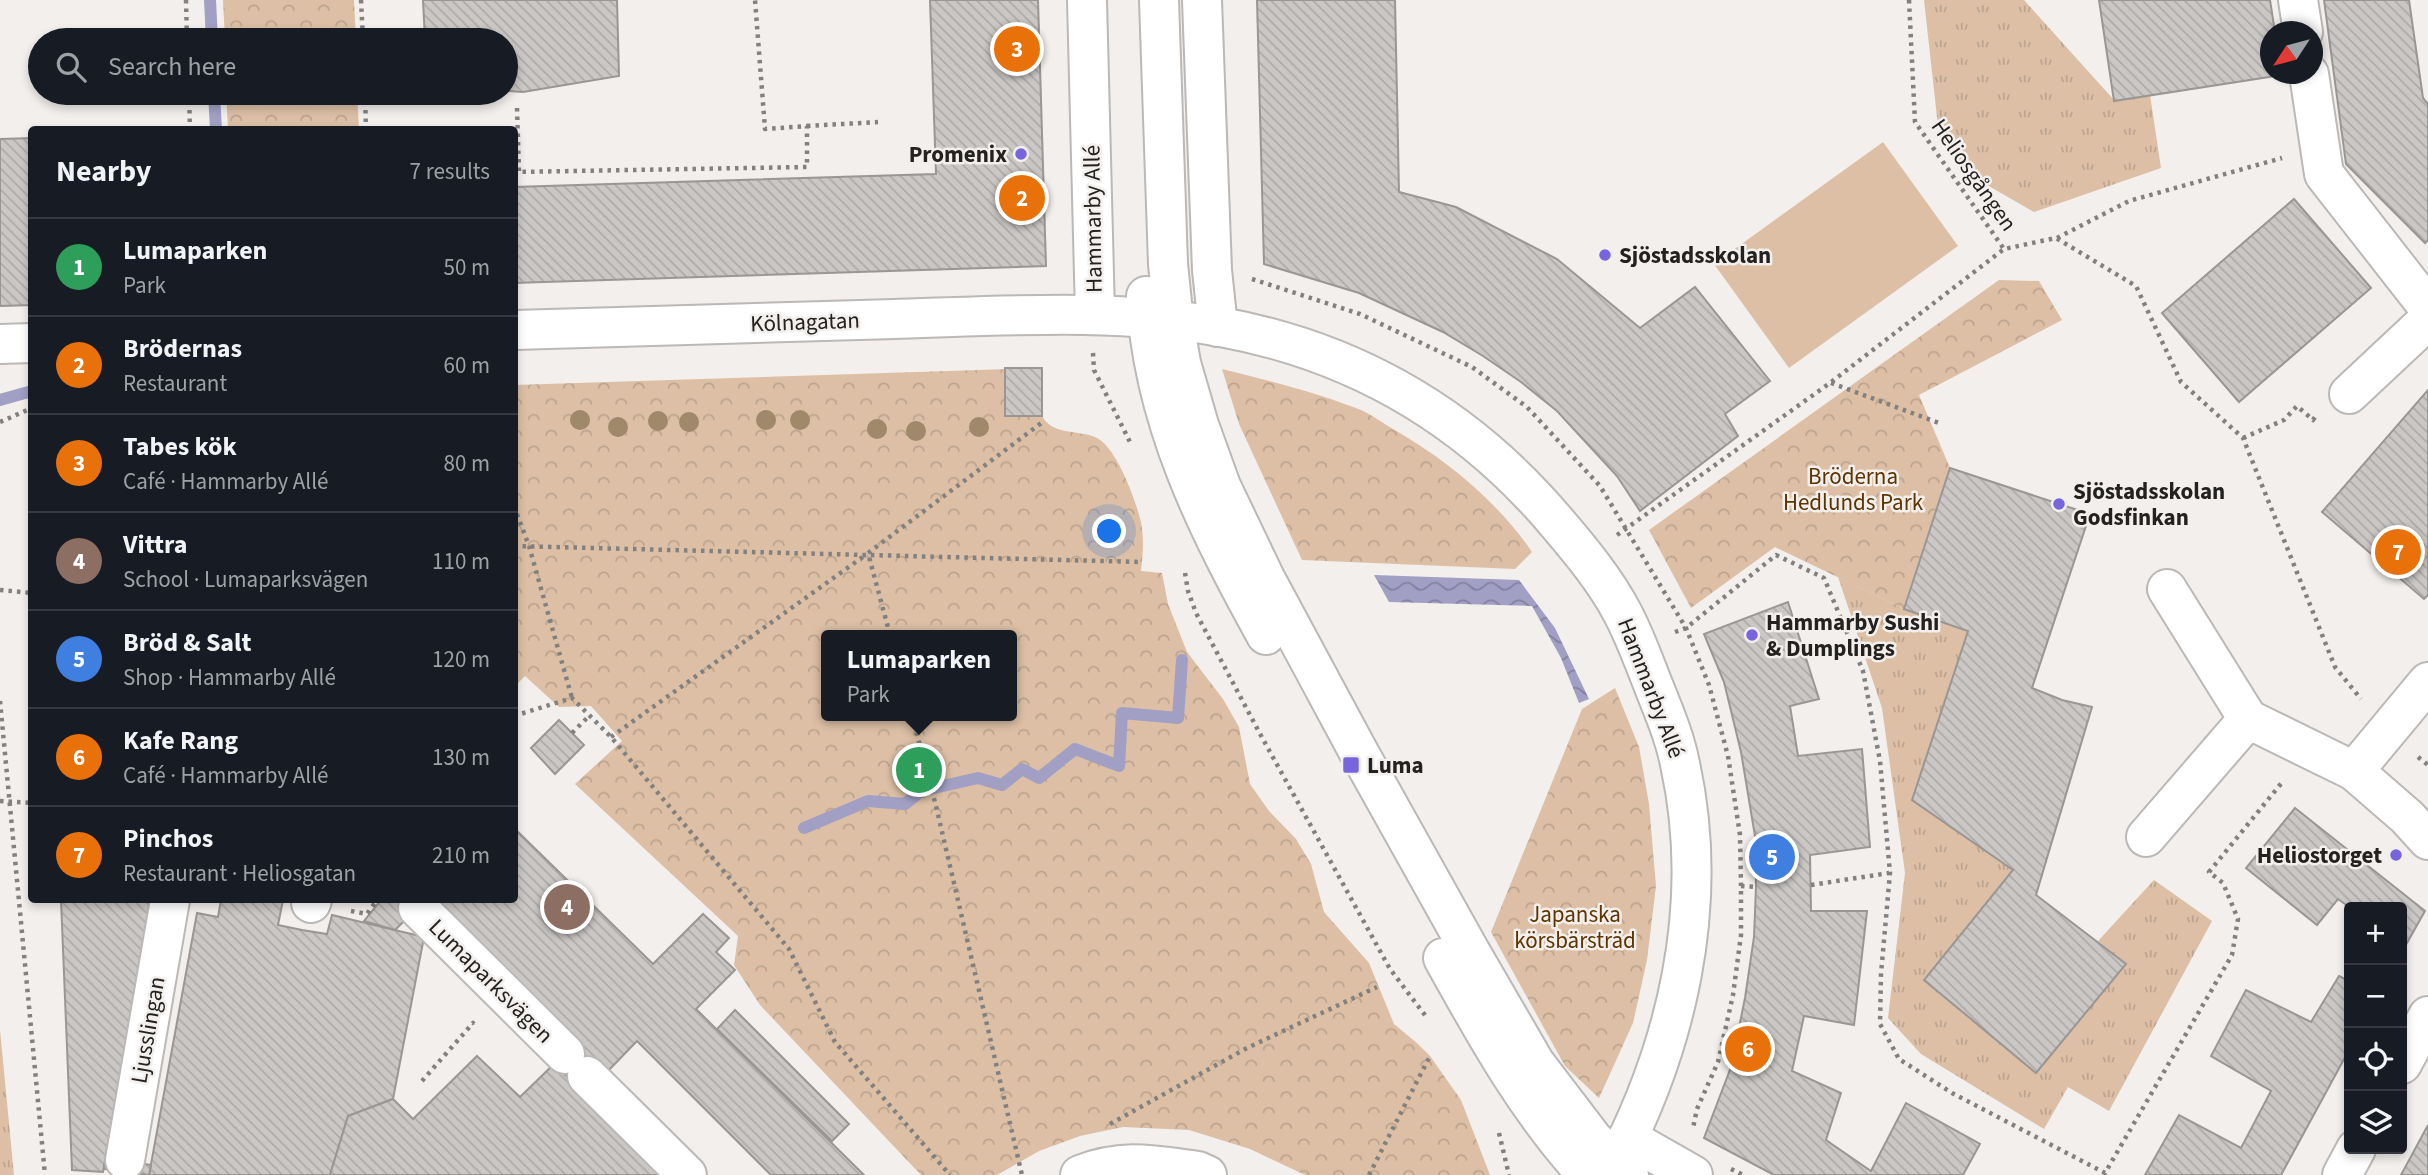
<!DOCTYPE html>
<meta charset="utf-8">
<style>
:root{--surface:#171b24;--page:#242831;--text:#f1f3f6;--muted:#9ea1a6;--line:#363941;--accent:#d93025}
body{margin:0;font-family:"Source Sans 3",sans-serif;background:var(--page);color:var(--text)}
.controls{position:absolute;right:21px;bottom:21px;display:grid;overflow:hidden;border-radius:7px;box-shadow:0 4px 10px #0003}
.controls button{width:63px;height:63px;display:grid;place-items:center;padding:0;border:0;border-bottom:2px solid var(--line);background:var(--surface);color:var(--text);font:35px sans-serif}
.compass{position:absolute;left:2260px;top:21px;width:63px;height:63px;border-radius:50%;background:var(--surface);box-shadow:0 4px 10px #0003;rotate:234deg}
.you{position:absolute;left:1110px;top:532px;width:24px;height:24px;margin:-18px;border:5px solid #fff;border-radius:50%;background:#1a73e8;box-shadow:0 0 0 10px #1a73e833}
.badge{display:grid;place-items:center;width:46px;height:46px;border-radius:50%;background:var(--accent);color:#fff;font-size:23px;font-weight:700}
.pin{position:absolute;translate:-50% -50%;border:4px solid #fff;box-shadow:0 2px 7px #0006}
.popup{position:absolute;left:821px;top:630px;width:196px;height:91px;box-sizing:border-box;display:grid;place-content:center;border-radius:7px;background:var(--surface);filter:drop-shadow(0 2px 5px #0005);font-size:23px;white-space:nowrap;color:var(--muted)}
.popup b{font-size:26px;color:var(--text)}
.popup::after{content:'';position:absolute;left:50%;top:100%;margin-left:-14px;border:14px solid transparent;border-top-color:var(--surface)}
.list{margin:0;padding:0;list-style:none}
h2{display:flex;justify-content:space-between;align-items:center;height:91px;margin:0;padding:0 28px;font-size:30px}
h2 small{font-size:23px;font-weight:400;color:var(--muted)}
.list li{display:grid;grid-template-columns:46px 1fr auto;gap:21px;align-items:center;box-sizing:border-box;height:98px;padding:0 28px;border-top:2px solid var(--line)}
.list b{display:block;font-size:26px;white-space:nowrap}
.list p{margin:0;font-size:23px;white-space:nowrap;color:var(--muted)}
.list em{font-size:23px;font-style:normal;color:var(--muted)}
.icon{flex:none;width:38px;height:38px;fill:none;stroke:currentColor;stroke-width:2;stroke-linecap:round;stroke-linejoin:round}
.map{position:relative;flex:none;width:2428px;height:1175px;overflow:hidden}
.search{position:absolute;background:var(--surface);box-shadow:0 4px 10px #0003;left:28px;top:28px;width:490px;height:77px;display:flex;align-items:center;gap:18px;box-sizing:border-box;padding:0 24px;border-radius:38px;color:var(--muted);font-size:26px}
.panel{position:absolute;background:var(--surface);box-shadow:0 4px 10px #0003;left:28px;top:126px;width:490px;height:777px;border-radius:7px}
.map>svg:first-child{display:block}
.grass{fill:url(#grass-tufts)}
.park{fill:url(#park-crowns);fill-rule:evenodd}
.garden{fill:#dcbfa5}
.water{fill:url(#water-waves)}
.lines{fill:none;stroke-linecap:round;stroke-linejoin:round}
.stream{stroke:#a19fc4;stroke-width:12}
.building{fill:url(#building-back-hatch);stroke:#999694;stroke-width:2}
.minor-casing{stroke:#bbb8b5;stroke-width:42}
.path{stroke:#83817f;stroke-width:4.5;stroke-dasharray:3.5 5;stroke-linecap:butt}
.minor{stroke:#fff;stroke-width:38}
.tree{fill:#a0886a}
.poi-dot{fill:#7864df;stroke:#f2efec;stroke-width:2.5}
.labels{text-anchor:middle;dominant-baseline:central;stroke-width:5;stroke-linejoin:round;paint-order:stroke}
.poi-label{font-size:23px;font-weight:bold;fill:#232221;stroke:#f2efec;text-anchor:start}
.street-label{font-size:23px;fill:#232221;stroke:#f2efec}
.park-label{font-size:23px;fill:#5d3400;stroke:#f2efec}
</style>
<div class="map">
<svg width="2428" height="1175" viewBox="0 0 2428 1175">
<defs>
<pattern id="grass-tufts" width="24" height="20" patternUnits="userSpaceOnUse" patternTransform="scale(1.75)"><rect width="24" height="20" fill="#dcbfa5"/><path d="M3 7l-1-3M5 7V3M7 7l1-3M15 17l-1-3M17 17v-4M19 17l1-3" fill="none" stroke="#bca48e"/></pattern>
<pattern id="park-crowns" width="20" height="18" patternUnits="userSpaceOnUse" patternTransform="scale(1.75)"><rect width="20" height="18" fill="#dcbfa5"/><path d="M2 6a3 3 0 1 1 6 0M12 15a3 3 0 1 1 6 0" fill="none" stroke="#bca48e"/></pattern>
<pattern id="water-waves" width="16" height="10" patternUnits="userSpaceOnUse" patternTransform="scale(1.75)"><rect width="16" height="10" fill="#a19fc4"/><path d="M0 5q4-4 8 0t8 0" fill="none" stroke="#83819f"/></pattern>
<pattern id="building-back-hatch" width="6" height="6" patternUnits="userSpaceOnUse" patternTransform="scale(1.75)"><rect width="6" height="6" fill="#cac7c5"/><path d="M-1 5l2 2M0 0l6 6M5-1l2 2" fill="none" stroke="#adaba9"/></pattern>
</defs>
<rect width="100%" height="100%" fill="#f2efec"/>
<!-- grass -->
<g class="grass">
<path d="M1924,0H2024L2114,100L2150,95L2161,168L2034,212L1966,173L1938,126Z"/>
<path d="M1838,577L1904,609L1968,631L1912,800L2013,870L1924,980L2036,1073L2126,964L2098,941L2154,880L2212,921L2109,1111L2068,1087L2044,1129L1921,1054L1888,1018L1905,873L1882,708Z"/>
<path d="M0,1030L14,1175H0Z"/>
</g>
<!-- park -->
<g class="park">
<path d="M223,0H354L356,40H225Z"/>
<path d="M226,93H357L359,129H228Z"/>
<path d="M1999,280L2039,281L2062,320L1919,395L1950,468L1904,609L1775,547L1691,608L1649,530Z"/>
<path d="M1042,368V415C1050,435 1078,430 1095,437C1116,445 1136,501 1141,522C1144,539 1143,554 1141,571L1162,573L1168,604L1187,652L1223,699L1239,727L1250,784L1269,811L1296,839L1311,864L1324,912L1369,963L1394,1024L1418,1044L1430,1056L1461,1100L1490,1175H1305L1250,1149L1189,1130L1123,1127L1080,1136L1039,1151L997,1175H921L760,1005L734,965L738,936L575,784L622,741L591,706L559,707L525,676L515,686V385ZM826,635H1012V716H826Z"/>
<path d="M1222,369C1269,381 1316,392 1361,410C1372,415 1383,423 1393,429C1447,460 1497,501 1532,552L1515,569L1302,560L1239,424Z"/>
<path d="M1615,688L1639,747L1649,804L1656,886L1647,960L1633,1023L1599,1098L1565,1066L1491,932L1582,709Z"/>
</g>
<!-- garden -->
<path class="garden" d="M1883,142L1958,246L1789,368L1714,264Z"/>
<!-- water -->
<path class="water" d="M1374,575L1519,580L1555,628L1589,699L1579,703L1561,658L1532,606L1389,602Z"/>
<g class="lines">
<!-- stream -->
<g class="stream">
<path d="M210,0L212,40"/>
<path d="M214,93L216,130"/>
<path d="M0,400L32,391"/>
<path d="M804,828L868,801L905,804L921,791L978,778L1002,785L1022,769L1039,778L1075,749L1119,766L1122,713L1178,718L1182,660"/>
</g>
</g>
<!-- building -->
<g class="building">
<path d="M423,0H617L619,76L523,92L506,91V40H425Z"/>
<path d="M930,0H1038L1046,266L514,283V187L936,174Z"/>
<path d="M1257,0H1395L1399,192L1456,207L1557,259L1640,328L1695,287L1770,381L1725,414L1738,436L1640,511L1617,476L1557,411L1521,382L1483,356L1443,332L1359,293L1264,264Z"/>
<path d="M2099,0H2270L2275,32H2270V74L2282,75L2114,101Z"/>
<path d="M2324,0H2409L2423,98L2428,104V240L2425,243L2346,164Z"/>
<path d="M32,138V305L0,306V139Z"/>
<path d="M2294,199L2371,288L2239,402L2162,313Z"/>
<rect x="1005" y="368" width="37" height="48"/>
<path d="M2428,390V595L2424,599L2322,512Z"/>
<path d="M1950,468L2090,514L2032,688L2062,700L2092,707L2036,895L2126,964L2036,1073L1924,980L2013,870L1912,800L1968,631L1904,609Z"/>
<path d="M1788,602L1819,699L1790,706L1798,756L1862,749L1870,847L1810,855L1811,911H1867L1854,1025L1804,1016L1792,1071L1841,1093L1826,1140L1871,1171L1906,1103L1980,1144L1963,1175H1774L1704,1138L1731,1067L1745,998L1754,937L1756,887L1755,836L1741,752L1724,682L1704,634Z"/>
<path d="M559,720L584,745L555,774L531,748Z"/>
<path d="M2295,808L2425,911L2403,950L2402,907H2349L2338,899L2317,925L2246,868Z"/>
<path d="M514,828L653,964L703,914L729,938L716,952L735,970L696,1009L864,1175H771L637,1041L605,1074L585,1055L431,900H514Z"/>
<path d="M61,900H151L103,1172L72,1170Z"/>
<path d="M221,900H283L278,925L302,930L327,934L332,915L424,937L393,1099L348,1116L330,1175H149L197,913L218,917Z"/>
<path d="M381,900H425L395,930L364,921Z"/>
<path d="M2339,976L2349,981V1050L2281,1175H2145L2179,1115L2241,1148L2271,1091L2211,1056L2246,990L2311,1022Z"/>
<path d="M735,1010L849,1124L832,1141L717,1029Z"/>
<path d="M477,1056L520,1097L554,1064L667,1175H330L348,1116L393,1099L413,1119Z"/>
<path d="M2428,1125V1175H2401Z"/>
<path d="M106,1157L151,1165L149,1175L104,1169Z"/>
</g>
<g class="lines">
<defs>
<g id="minor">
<path d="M1087,0L1095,314"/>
<path d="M1159,0L1168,264L1174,322L1181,363L1199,425L1221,486L1265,578L1357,749L1470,951L1535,1063L1593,1139L1629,1175"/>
<path d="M1202,0L1212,270L1218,327"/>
<path d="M2298,0L2303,32"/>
<path d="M2309,74L2324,174L2428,307"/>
<path d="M1146,296C1152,420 1207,528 1266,635"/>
<path d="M514,330C641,326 768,323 895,319C1004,316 1114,308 1221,327C1358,352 1469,418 1558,524C1581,551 1605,580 1622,612C1635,636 1644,662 1654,687C1664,712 1675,738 1680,764C1711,905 1677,1050 1609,1175"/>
<path d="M0,344L32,343"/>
<path d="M2349,394L2428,320"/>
<path d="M2428,682L2354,771L2407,817L2428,840"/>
<path d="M2248,719L2354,771"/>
<path d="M2146,837L2248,719L2167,589"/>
<path d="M311,903L312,900"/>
<path d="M418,908L565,1054"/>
<path d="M1443,958C1485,1034 1528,1111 1587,1175"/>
<path d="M2402,1064L2428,1016"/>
<path d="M587,1076L687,1175"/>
<path d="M1628,1138L1693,1175"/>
<path d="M125,1160L170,900"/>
<path d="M1080,1175C1123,1158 1153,1165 1198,1171L1207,1175"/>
<path d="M2342,1175L2356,1149"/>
</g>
</defs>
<!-- minor casing -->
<use href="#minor" class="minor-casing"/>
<!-- path -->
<g class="path">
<path d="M186,0L187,40"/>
<path d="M361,0L363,40"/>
<path d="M1909,0L1915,122L2004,249"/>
<path d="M189,93L190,130"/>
<path d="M365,93L366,130"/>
<path d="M517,108L519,172"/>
<path d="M807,126L878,122"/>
<path d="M514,172L807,167V126L765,129L755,0"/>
<path d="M2057,238L2129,201L2282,158"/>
<path d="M1252,279L1360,314L1472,367L1527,407L1600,486L1686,628L1709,685L1728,756L1740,835L1741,886V935L1733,995L1718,1062L1697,1109L1693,1128"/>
<path d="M1093,353L1094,370L1131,444"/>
<path d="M1831,383L1939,423"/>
<path d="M0,422L32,408"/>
<path d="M2243,438L2284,420L2297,406L2313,420L2317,414"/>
<path d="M514,506L529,546L572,698"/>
<path d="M1617,535L1830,383L2004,249L2056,238L2136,286L2181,382L2243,438L2335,667L2361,699"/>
<path d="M514,546L1142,562"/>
<path d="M1185,573L1188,591L1196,613L1259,732L1390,969L1428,1019"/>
<path d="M0,590L32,593"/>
<path d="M1675,632L1686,628L1776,555L1824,578L1863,671L1880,761L1890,873L1881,974L1880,1024L1899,1059L1952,1093L2105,1173L2232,955L2238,919L2223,883L2209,872L2284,780"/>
<path d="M890,635L868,553L1044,421"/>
<path d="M0,701L45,1175"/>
<path d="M514,716L572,698L611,737L789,949L835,1042L950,1175"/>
<path d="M912,716L936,806L1022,1175"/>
<path d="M572,733L590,715"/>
<path d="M611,737L867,554"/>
<path d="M2418,757L2428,765"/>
<path d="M0,801L32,803"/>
<path d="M1811,885L1889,873"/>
<path d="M1741,886L1756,887"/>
<path d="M351,911L367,914L377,900"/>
<path d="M422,1081L473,1023L474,1024"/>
<path d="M1110,1124L1247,1048L1377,987"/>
<path d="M1499,1133L1509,1175"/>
<path d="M1731,1169L1743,1175"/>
<path d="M1369,1175L1430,1056"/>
</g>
<!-- minor -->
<use href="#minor" class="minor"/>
</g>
<!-- trees -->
<g class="tree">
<circle cx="580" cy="420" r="10"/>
<circle cx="766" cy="420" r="10"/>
<circle cx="800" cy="420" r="10"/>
<circle cx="658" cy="421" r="10"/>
<circle cx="689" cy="422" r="10"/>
<circle cx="618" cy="427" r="10"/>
<circle cx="979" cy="427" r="10"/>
<circle cx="877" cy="429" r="10"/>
<circle cx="916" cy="431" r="10"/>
</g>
<!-- markers -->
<g class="poi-dot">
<circle cx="1021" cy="154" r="7"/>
<circle cx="1605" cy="255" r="7"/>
<circle cx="2059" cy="504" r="7"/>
<circle cx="1752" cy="635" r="7"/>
<rect x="1342" y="756" width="18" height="18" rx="3.5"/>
<circle cx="2396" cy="855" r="7"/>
</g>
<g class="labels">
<!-- poi labels -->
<g class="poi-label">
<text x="1007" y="154" text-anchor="end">Promenix</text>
<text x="1619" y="255">Sjöstadsskolan</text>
<text x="2073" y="491">Sjöstadsskolan<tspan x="2073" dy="26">Godsfinkan</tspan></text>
<text x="1766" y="622">Hammarby Sushi<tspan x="1766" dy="26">&amp; Dumplings</tspan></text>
<text x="1367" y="765">Luma</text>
<text x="2382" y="855" text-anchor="end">Heliostorget</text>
</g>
<!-- street labels -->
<g class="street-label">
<text transform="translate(1974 175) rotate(55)">Heliosgången</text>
<text transform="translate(1093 219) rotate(-91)">Hammarby Allé</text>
<text transform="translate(805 322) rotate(-2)">Kölnagatan</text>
<text transform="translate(1651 688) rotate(69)">Hammarby Allé</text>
<text transform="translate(491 981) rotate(45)">Lumaparksvägen</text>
<text transform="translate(148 1030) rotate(-80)">Ljusslingan</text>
</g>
<!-- park labels -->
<g class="park-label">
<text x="1853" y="476">Bröderna<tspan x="1853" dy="26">Hedlunds Park</tspan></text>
<text x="1575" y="914">Japanska<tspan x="1575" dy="26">körsbärsträd</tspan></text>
</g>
</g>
</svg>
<div class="controls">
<button>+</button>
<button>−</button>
<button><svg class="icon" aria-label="locate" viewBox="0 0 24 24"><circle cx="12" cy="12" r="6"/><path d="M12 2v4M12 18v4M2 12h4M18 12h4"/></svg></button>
<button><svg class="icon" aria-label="layers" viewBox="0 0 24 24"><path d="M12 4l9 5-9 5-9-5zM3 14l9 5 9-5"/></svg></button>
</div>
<svg class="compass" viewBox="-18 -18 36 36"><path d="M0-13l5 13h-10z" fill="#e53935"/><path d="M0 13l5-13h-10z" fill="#9ea1a6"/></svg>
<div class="you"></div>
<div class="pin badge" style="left:919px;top:770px;background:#2e9e5b">1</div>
<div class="popup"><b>Lumaparken</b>Park</div>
<div class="pin badge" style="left:1022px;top:198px;background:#e8710a">2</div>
<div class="pin badge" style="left:1017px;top:49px;background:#e8710a">3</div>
<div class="pin badge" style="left:567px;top:907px;background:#8d6e63">4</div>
<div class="pin badge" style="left:1772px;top:857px;background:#3f7fe0">5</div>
<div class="pin badge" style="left:1748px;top:1049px;background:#e8710a">6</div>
<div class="pin badge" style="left:2398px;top:552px;background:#e8710a">7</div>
<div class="search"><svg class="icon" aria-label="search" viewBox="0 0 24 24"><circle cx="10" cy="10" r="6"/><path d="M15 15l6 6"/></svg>Search here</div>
<section class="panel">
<h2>Nearby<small>7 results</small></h2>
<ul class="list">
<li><span class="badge" style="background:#2e9e5b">1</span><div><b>Lumaparken</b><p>Park</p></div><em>50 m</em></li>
<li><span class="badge" style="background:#e8710a">2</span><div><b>Brödernas</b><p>Restaurant</p></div><em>60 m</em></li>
<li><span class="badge" style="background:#e8710a">3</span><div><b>Tabes kök</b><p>Café · Hammarby Allé</p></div><em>80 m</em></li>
<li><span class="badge" style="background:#8d6e63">4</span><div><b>Vittra</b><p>School · Lumaparksvägen</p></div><em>110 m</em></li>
<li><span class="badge" style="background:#3f7fe0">5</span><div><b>Bröd &amp; Salt</b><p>Shop · Hammarby Allé</p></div><em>120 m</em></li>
<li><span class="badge" style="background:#e8710a">6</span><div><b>Kafe Rang</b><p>Café · Hammarby Allé</p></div><em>130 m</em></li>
<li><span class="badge" style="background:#e8710a">7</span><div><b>Pinchos</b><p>Restaurant · Heliosgatan</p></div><em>210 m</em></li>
</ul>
</section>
</div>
